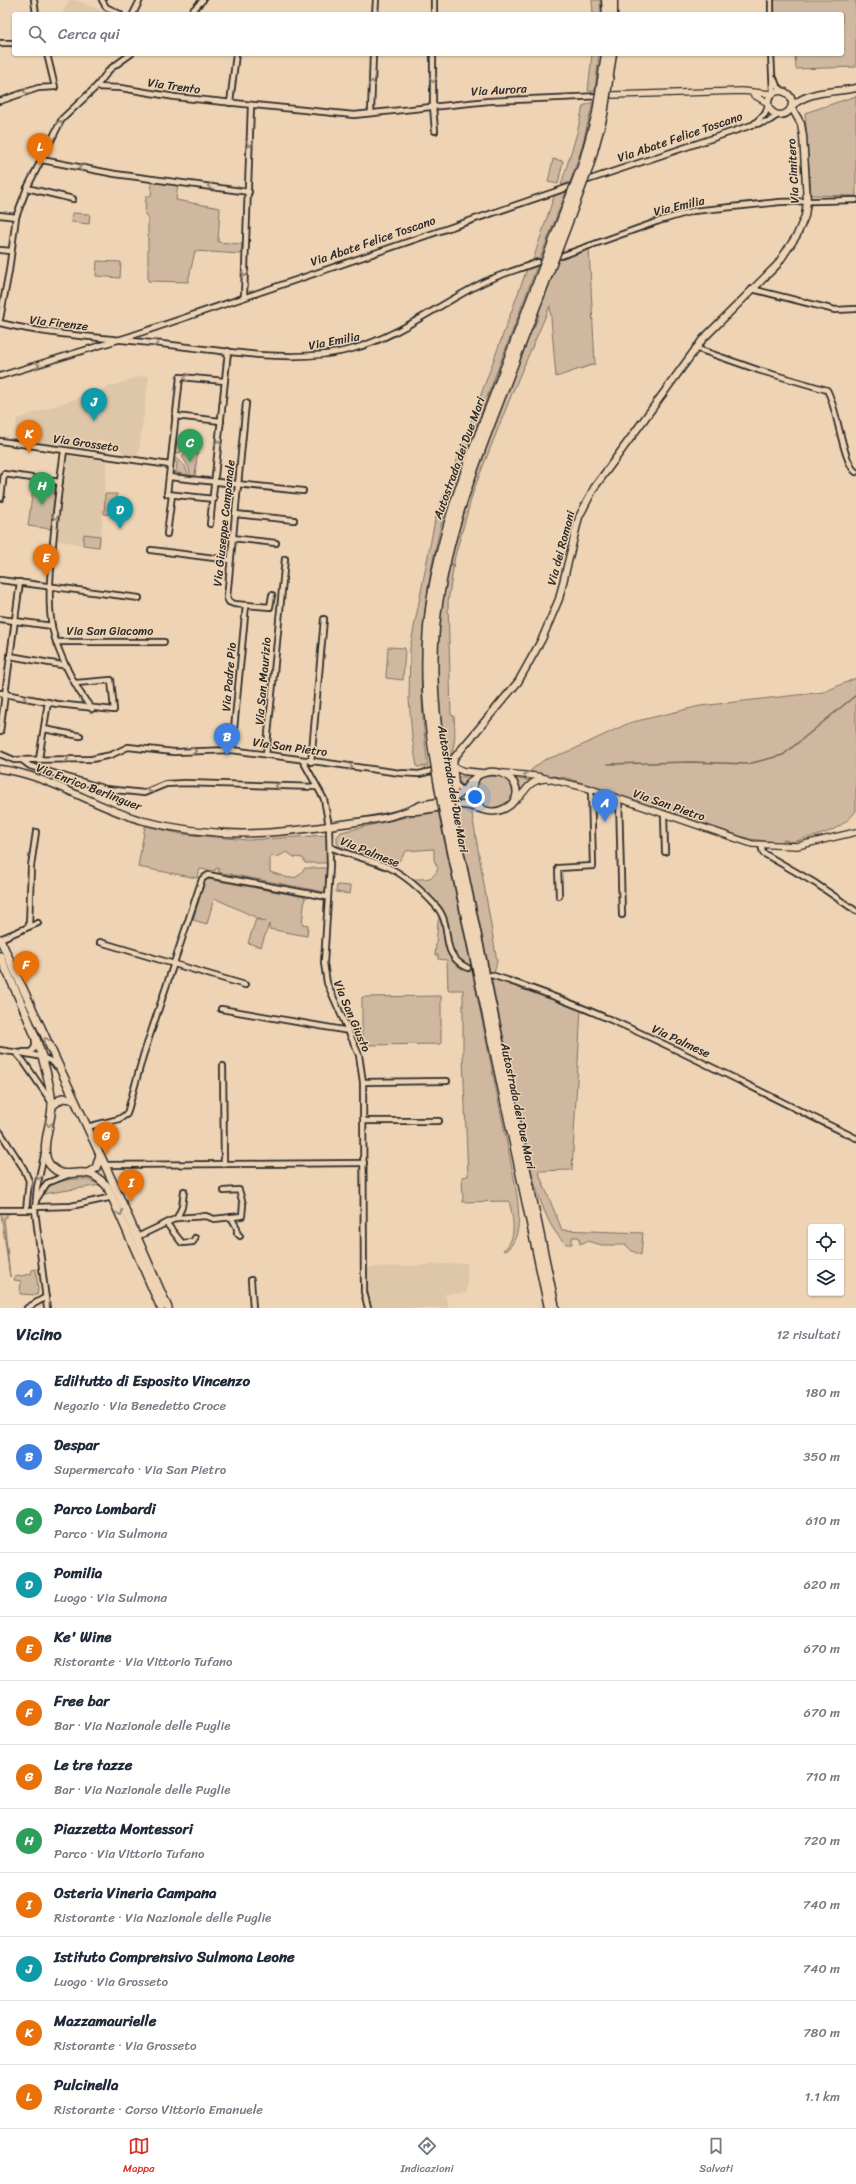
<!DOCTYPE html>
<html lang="it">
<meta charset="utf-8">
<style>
:root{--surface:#fff;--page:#f2f2f3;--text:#1f2937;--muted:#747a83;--line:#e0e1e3;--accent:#d93025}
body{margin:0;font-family:Sriracha,sans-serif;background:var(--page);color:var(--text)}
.controls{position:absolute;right:12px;bottom:12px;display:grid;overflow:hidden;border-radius:4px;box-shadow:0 1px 3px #0004}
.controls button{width:36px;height:36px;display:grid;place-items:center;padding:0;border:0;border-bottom:1px solid var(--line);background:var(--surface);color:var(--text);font:20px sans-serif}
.you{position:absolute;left:475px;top:797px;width:14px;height:14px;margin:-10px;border:3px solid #fff;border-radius:50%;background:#1a73e8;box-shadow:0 0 0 6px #1a73e833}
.badge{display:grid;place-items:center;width:26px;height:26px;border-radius:50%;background:var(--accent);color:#fff;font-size:13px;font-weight:700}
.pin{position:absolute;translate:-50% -33px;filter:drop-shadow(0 1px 2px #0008)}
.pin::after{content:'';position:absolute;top:21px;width:14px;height:12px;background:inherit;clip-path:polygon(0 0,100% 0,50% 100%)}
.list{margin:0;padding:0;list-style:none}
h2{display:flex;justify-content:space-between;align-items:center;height:52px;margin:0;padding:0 16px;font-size:17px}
h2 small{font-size:13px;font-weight:400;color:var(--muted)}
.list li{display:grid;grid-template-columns:26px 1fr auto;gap:12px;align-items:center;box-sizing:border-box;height:64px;padding:0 16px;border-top:1px solid var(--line)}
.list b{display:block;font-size:15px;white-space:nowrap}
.list p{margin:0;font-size:13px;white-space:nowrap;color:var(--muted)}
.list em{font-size:13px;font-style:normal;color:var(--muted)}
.icon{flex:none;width:22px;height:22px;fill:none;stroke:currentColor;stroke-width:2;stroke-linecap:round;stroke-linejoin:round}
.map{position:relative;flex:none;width:856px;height:1308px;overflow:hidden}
.search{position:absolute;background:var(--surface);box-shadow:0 1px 3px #0004;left:12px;right:12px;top:12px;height:44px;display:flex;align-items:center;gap:10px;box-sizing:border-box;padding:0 14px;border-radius:4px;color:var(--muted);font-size:15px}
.sheet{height:820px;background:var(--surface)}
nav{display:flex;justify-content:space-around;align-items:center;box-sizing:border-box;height:56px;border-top:1px solid var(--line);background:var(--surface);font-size:11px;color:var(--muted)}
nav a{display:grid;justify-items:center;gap:2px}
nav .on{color:var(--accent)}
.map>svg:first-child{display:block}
.built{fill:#dec6a9}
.green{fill:#cfb89f;stroke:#7d7265}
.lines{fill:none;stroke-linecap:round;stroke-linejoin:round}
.stream{stroke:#72685d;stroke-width:1.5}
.minor-casing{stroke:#2b2b2b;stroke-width:8}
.tertiary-casing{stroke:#2b2b2b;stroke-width:8}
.secondary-casing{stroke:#2b2b2b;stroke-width:9}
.primary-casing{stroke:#2b2b2b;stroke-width:10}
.motorway-casing{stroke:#2b2b2b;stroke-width:11}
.minor{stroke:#eed4b5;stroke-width:4.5}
.tertiary{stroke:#eed4b5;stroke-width:5.5}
.secondary{stroke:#eed4b5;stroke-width:6}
.primary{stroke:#eed4b5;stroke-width:7}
.motorway{stroke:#eed4b5;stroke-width:8}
.motorway-bridge-casing{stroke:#2b2b2b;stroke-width:11;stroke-linecap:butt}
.motorway-bridge{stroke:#eed4b5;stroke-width:8}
.oneway{stroke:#8c8070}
.labels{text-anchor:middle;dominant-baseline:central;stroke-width:3;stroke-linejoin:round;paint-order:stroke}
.street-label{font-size:12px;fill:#2b2b2b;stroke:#eed4b5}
</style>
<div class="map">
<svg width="856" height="1308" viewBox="0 0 856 1308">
<rect width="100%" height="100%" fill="#eed4b5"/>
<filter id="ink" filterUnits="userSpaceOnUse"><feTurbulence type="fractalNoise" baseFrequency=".025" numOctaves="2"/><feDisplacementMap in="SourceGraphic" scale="8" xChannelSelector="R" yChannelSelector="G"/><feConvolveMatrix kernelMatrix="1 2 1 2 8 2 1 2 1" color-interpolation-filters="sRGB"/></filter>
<g filter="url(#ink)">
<!-- built -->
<g class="built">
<path d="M69,0H76L109,14H62Z"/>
<path d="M141,376H149L138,457L125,456L117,444L99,440L86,450L14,440L17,419Z"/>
<path d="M68,456L107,461L100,548L56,540Z"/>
<path d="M467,1263V1293L445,1294L449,1308H364L362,1295V1268Z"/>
</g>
<!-- green -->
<g class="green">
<path d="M592,0H600L601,14H593Z"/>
<path d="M774,0H856V67L796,69L795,54H842V14H775Z"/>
<path d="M592,54H599L595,91H588Z"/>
<path d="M856,96V196L811,195L805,113Z"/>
<path d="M593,102L581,150L570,182L561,185L577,133L583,106Z"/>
<path d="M553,159L563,161L558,184L548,182Z"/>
<path d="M152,180L178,183L176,200L220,208L218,242L242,244L241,254L195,251L188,282L148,281V217L145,215L146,196H151Z"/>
<path d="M566,192L540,258L533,260L554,196Z"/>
<path d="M72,213L90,214L89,224L71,222Z"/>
<path d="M589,249L595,364L556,377L550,306L513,391L474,489L455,556L448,602L451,715L454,716C455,733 457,750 445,763L439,710L437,665L441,605L446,576L468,493L532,328H534L539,315L538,311L558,259Z"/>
<path d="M97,261L121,262L120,278L96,276Z"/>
<path d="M537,266L447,503C421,593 415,674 428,766L417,767L412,737L409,699L410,648L435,520L527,269Z"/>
<path d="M176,443L193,445L175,455Z"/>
<path d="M198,446L195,476L190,475L189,468L182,456L190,448Z"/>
<path d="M174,457L185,466L188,475L173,472H176L177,463L174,461Z"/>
<path d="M34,481L56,484L51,529L28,526Z"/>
<path d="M105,494H117L115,515L104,514Z"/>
<path d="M84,534L100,536L99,547L83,545Z"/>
<path d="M388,647L405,648L403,680L386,678Z"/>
<path d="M856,678V811C838,834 814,836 787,843V840H783V843L749,839L567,778L532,773L531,770L544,760L570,751L629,723L700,706L824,692Z"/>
<path d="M487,776H504L509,779L515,794C492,831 457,786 487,776Z"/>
<path d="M457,777H471L464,788Z"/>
<path d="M512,778L533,781L518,794Z"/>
<path d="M463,794L472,804L451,803Z"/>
<path d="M455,808L471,810L472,814L497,961L494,974L490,972Z"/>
<path d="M438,811L471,966C442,960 454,929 442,910C435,898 420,889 410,880C422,877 433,883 438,868L434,860V849L406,851L394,868L343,850L337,843V837L341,832L424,813Z"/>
<path d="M145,826L182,834L248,840L327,835L329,849L328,863H305L303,858L294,857L287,852L277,857L270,856V872L289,878L297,877L305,868H327L325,892L218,872L219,869L216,868L215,871L200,869L197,878L138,867Z"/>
<path d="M208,879L305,897L302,924L308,925L307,936L269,929V924L261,947L248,943L256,919L266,922L216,899L213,902L207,924L193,920L205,881Z"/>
<path d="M337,885L351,886L350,894L336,892Z"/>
<path d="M440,915L443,920C447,942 446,966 472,971L515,1183C518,1203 525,1238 505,1251L503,1250C518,1241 513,1216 509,1201L463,1202L462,1177L468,1176L463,1059V990H448L447,960L438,959V955H435L438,922Z"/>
<path d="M491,977L581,1009L572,1170L538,1171L562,1230L643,1233L641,1255L632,1251L626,1245H602L587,1241L580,1244L579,1237H572V1244H566C535,1219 522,1127 514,1087C506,1051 499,1014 491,977Z"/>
<path d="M441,996V1044L362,1045V997Z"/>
<path d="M86,1179L101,1185L43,1194C52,1179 71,1179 86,1179Z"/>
<path d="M1,1213H15L7,1214V1217L4,1218L10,1277Z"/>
<path d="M36,1269L38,1290L37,1295L20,1294L21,1281L14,1280L15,1277L31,1274L32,1270Z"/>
</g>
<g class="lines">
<!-- stream -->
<path class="stream" d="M608,764L691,762L748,764L783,755L856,695"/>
<defs>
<g id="minor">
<path d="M34,0L36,14"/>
<path d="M102,0L106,7L120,14"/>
<path d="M771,0V14"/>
<path d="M133,14L140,0"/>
<path d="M189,14L203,0"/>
<path d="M375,14L376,0"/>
<path d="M434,14V0"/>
<path d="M0,43H14"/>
<path d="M433,54V106L435,131"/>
<path d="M771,54L773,93"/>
<path d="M774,78L777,86L783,91"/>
<path d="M96,87L121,88L175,97L354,115L489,101L601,96"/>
<path d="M0,101L38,88L55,87L47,54"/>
<path d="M230,103L236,54"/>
<path d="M371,113L373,54"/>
<path d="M755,123L765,114L768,106"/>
<path d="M42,160L115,174L249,192"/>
<path d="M582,182L752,125L769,121L778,115"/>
<path d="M27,188L73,199"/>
<path d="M0,215L16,217"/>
<path d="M0,250L11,251"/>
<path d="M561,256L659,221L693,211L780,202L856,200"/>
<path d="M752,289L835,310L856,309"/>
<path d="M244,296L251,105"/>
<path d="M0,319L9,271L16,217L27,188L62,119L96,87L110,69L131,54"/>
<path d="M0,323C53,336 108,338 162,344C219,350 296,365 352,349C400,336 439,304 484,282C501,274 520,269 538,262"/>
<path d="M695,348L758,370L827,390C837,406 843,464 856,472"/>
<path d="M0,376L131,336L575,185"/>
<path d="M225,381L180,377L169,477L303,491"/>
<path d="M246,403L227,598L229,602L234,604L270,607L272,595"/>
<path d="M175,416L221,421"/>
<path d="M0,441L170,465"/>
<path d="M64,451C59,485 55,519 52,554C50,578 48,603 52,627C57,652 76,690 92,709"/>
<path d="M169,477L167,494L214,499"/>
<path d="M1,498L4,474L60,482"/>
<path d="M235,514L294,520"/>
<path d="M210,524L228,351"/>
<path d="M167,534L172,495"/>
<path d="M232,538L276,543"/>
<path d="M151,550L230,560"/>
<path d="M0,580L139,598"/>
<path d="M0,619L52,626"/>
<path d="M56,642H164"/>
<path d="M10,656L67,666"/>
<path d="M0,693L57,704L114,710L111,680L76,683"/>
<path d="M44,729L80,736"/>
<path d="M0,732L20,582"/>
<path d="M232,750L246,605"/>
<path d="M0,754L14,760L92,759L111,755L128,747L174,752L232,750L400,773L419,774L452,766"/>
<path d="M266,755L285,559"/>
<path d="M39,759L48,702"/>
<path d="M22,760L30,766L106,789L144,793L166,784L185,783L317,787"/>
<path d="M303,761L324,799L329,826L330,866L324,963L327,983L359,1055L363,1082L364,1292L368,1308"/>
<path d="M311,762L324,619"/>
<path d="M445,775L475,802"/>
<path d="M619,799L622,915"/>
<path d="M664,814L665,852"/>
<path d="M761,845L763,853L815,883L856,911"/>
<path d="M330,847C350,856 371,859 390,868C406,876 423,892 435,905C456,927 436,953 468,968"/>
<path d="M559,896L558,868L593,866L591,789"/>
<path d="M29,926L31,866L36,832"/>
<path d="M0,939L38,923"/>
<path d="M100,942L245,985"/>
<path d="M491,975C619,1014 735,1081 856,1138"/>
<path d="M221,1009L349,1031"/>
<path d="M0,1050C14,1053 49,1054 56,1066"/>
<path d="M23,1052H31L35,1047V1041"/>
<path d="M16,1053L24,1062L50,1100"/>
<path d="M223,1066L224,1164"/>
<path d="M363,1082L447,1081"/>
<path d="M364,1121H439"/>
<path d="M87,1127L119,1119L127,1114L143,1056L202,879L208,875L327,897"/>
<path d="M0,1132L24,1169L29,1181L26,1210"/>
<path d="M44,1155L37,1187L35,1210L47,1308"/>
<path d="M105,1165L364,1163"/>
<path d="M36,1200L47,1183L68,1175"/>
<path d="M35,1207L71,1206L113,1197"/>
<path d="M0,1210H35"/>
<path d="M231,1217L237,1228V1233L240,1236"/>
<path d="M177,1218L206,1216L214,1219L242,1216L243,1204L239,1190L224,1191"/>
<path d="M167,1224L182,1243L193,1242L195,1238"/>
<path d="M137,1237L177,1218L182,1207L184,1191"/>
<path d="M251,1280L253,1308"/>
<path d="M27,1308L46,1297"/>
</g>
<g id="tertiary">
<path d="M613,95L742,91L772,94"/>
<path d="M754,95L768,103"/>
<path d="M503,773L536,776L591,789L752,844L797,846L856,832"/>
<path d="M514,801C527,793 526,781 545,779"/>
</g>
<g id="secondary">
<circle cx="780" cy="103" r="12"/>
<path d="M793,105C810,90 834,93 856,88"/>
<path d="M452,766L463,771L481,773"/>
<path d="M0,769C50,775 95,808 144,821C215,839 271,835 342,824C363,821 387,819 407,811C412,809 416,807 421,805C432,802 446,802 456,797C466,792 468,781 477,776"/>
<path d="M452,798C459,786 451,771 454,758L518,682L542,639L559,599L579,517L594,488L703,339L777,265L797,235L805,216L807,201L803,136L801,124L792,108"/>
<path d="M410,811C427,812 445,804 462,805C475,805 488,815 501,810C534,798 509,759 477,776C470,790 472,799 483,810"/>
</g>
<g id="primary">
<path d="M0,939L116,1189L168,1308"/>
<path d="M0,956C21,1004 46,1050 52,1103C53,1120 38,1151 50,1165C64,1181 75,1169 90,1174C97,1176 102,1181 107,1186L161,1308"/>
<path d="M52,1106L62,1098L73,1099"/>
<path d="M88,1173L96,1168L100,1155"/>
</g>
<g id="motorway">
<path d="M606,0L607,14"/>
<path d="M613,0V14"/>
<path d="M453,822L555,1308"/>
<path d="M446,823L549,1308"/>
</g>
</defs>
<!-- minor casing -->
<use href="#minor" class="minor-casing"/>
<!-- tertiary casing -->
<use href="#tertiary" class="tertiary-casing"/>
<!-- secondary casing -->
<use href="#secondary" class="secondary-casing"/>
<!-- primary casing -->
<use href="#primary" class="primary-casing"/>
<!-- motorway casing -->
<use href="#motorway" class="motorway-casing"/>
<!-- minor -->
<use href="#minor" class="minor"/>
<!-- tertiary -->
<use href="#tertiary" class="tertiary"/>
<!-- secondary -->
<use href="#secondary" class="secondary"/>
<!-- primary -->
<use href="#primary" class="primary"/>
<!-- motorway -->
<use href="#motorway" class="motorway"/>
<defs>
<g id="motorway-bridge">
<path d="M453,822C440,758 429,693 435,628C443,545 472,471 502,394C531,318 561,242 589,166L603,115L612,54"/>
<path d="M446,823C433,758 422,694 428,627C436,542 467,465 498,386C526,312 555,238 583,164L597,113L606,54"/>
</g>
</defs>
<!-- motorway-bridge casing -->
<use href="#motorway-bridge" class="motorway-bridge-casing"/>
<!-- motorway-bridge -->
<use href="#motorway-bridge" class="motorway-bridge"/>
</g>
<!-- one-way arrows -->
<defs><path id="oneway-chevron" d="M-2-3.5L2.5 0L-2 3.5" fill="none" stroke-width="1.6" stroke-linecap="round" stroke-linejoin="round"/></defs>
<g class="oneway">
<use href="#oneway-chevron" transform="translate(433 80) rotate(90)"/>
<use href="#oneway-chevron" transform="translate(372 83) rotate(-87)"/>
<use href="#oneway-chevron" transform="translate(26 91) rotate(165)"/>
<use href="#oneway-chevron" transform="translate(60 123) rotate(-61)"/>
<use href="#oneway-chevron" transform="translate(250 144) rotate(91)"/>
<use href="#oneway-chevron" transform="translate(81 168) rotate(-167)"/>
<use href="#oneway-chevron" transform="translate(210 186) rotate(-172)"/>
<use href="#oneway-chevron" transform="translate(245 274) rotate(92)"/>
<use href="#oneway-chevron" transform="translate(156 343) rotate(6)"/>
<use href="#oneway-chevron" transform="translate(37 365) rotate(-18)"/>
<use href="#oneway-chevron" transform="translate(186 378) rotate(-177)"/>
<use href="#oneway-chevron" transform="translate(218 443) rotate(-85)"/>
<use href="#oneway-chevron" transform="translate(55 517) rotate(96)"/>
<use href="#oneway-chevron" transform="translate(26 698) rotate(-169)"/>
<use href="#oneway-chevron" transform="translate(194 751) rotate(-1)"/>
<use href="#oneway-chevron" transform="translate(66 759) rotate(-1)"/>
<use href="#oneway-chevron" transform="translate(350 767) rotate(7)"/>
<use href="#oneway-chevron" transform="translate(526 775) rotate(-173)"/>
<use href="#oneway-chevron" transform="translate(278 786) rotate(-178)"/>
<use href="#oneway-chevron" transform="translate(150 790) rotate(155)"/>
<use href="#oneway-chevron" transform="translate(46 1040) rotate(-114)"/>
<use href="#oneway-chevron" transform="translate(49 1124) rotate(98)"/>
<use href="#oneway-chevron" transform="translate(39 1177) rotate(103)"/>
<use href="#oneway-chevron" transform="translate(120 1213) rotate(66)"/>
</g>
</g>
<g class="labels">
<!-- street labels -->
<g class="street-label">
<text transform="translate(174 86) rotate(8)">Via Trento</text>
<text transform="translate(499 90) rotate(-3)">Via Aurora</text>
<text transform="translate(680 137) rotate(-19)">Via Abate Felice Toscano</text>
<text transform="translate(793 171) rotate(-93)">Via Cimitero</text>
<text transform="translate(679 206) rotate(-13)">Via Emilia</text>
<text transform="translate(373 241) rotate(-19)">Via Abate Felice Toscano</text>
<text transform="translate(59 323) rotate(7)">Via Firenze</text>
<text transform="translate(334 341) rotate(-11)">Via Emilia</text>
<text transform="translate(86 443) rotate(8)">Via Grosseto</text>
<text transform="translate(459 458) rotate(-70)">Autostrada dei Due Mari</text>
<text transform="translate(224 523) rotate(-84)">Via Giuseppe Campanale</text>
<text transform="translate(561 548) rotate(-75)">Via dei Romani</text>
<text x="110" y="631">Via San Giacomo</text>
<text transform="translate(229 677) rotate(-85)">Via Padre Pio</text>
<text transform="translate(263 681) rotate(-85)">Via San Maurizio</text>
<text transform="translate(290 747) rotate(8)">Via San Pietro</text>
<text transform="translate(89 787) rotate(21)">Via Enrico Berlinguer</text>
<text transform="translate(453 789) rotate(80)">Autostrada dei Due Mari</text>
<text transform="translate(669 805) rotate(19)">Via San Pietro</text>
<text transform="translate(370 852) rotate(22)">Via Palmese</text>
<text transform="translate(352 1016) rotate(67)">Via San Giusto</text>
<text transform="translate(681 1041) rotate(25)">Via Palmese</text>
<text transform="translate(518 1106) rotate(78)">Autostrada dei Due Mari</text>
</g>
</g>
</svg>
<div class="controls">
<button><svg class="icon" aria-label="locate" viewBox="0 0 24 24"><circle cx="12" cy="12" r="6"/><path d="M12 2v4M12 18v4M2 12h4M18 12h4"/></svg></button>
<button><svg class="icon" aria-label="layers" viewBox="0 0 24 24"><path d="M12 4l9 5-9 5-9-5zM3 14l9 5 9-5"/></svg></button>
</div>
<div class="you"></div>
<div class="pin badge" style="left:605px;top:822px;background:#3f7fe0">A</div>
<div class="pin badge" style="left:227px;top:756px;background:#3f7fe0">B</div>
<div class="pin badge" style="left:190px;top:462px;background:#2e9e5b">C</div>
<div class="pin badge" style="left:120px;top:529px;background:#0f9aa8">D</div>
<div class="pin badge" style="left:46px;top:577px;background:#e8710a">E</div>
<div class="pin badge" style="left:26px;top:984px;background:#e8710a">F</div>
<div class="pin badge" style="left:106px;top:1155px;background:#e8710a">G</div>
<div class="pin badge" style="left:42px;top:505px;background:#2e9e5b">H</div>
<div class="pin badge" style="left:131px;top:1202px;background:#e8710a">I</div>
<div class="pin badge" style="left:94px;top:421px;background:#0f9aa8">J</div>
<div class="pin badge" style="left:29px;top:453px;background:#e8710a">K</div>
<div class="pin badge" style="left:40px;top:166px;background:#e8710a">L</div>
<div class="search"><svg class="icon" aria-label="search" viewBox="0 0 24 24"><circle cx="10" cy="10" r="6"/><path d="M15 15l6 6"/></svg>Cerca qui</div>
</div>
<section class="sheet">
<h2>Vicino<small>12 risultati</small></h2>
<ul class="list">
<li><span class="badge" style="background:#3f7fe0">A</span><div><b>Ediltutto di Esposito Vincenzo</b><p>Negozio · Via Benedetto Croce</p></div><em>180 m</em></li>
<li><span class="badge" style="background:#3f7fe0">B</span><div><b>Despar</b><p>Supermercato · Via San Pietro</p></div><em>350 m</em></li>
<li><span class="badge" style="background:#2e9e5b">C</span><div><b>Parco Lombardi</b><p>Parco · Via Sulmona</p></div><em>610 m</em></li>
<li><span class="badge" style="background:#0f9aa8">D</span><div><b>Pomilia</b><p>Luogo · Via Sulmona</p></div><em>620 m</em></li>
<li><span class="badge" style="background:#e8710a">E</span><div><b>Ke' Wine</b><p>Ristorante · Via Vittorio Tufano</p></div><em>670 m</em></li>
<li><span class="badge" style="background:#e8710a">F</span><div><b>Free bar</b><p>Bar · Via Nazionale delle Puglie</p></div><em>670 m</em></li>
<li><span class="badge" style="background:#e8710a">G</span><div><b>Le tre tazze</b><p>Bar · Via Nazionale delle Puglie</p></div><em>710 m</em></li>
<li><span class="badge" style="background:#2e9e5b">H</span><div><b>Piazzetta Montessori</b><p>Parco · Via Vittorio Tufano</p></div><em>720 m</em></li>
<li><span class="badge" style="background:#e8710a">I</span><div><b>Osteria Vineria Campana</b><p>Ristorante · Via Nazionale delle Puglie</p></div><em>740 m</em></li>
<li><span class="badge" style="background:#0f9aa8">J</span><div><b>Istituto Comprensivo Sulmona Leone</b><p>Luogo · Via Grosseto</p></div><em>740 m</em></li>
<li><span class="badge" style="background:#e8710a">K</span><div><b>Mazzamaurielle</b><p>Ristorante · Via Grosseto</p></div><em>780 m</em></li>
<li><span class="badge" style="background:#e8710a">L</span><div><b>Pulcinella</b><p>Ristorante · Corso Vittorio Emanuele</p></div><em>1.1 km</em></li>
</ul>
</section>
<nav>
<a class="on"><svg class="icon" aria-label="map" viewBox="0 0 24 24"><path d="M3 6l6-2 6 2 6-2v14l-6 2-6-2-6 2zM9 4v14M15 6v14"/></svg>Mappa</a>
<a><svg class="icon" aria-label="directions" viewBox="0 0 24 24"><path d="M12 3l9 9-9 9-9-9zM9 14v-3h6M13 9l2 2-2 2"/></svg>Indicazioni</a>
<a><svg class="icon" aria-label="saved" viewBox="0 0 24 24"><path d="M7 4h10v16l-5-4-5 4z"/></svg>Salvati</a>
</nav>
